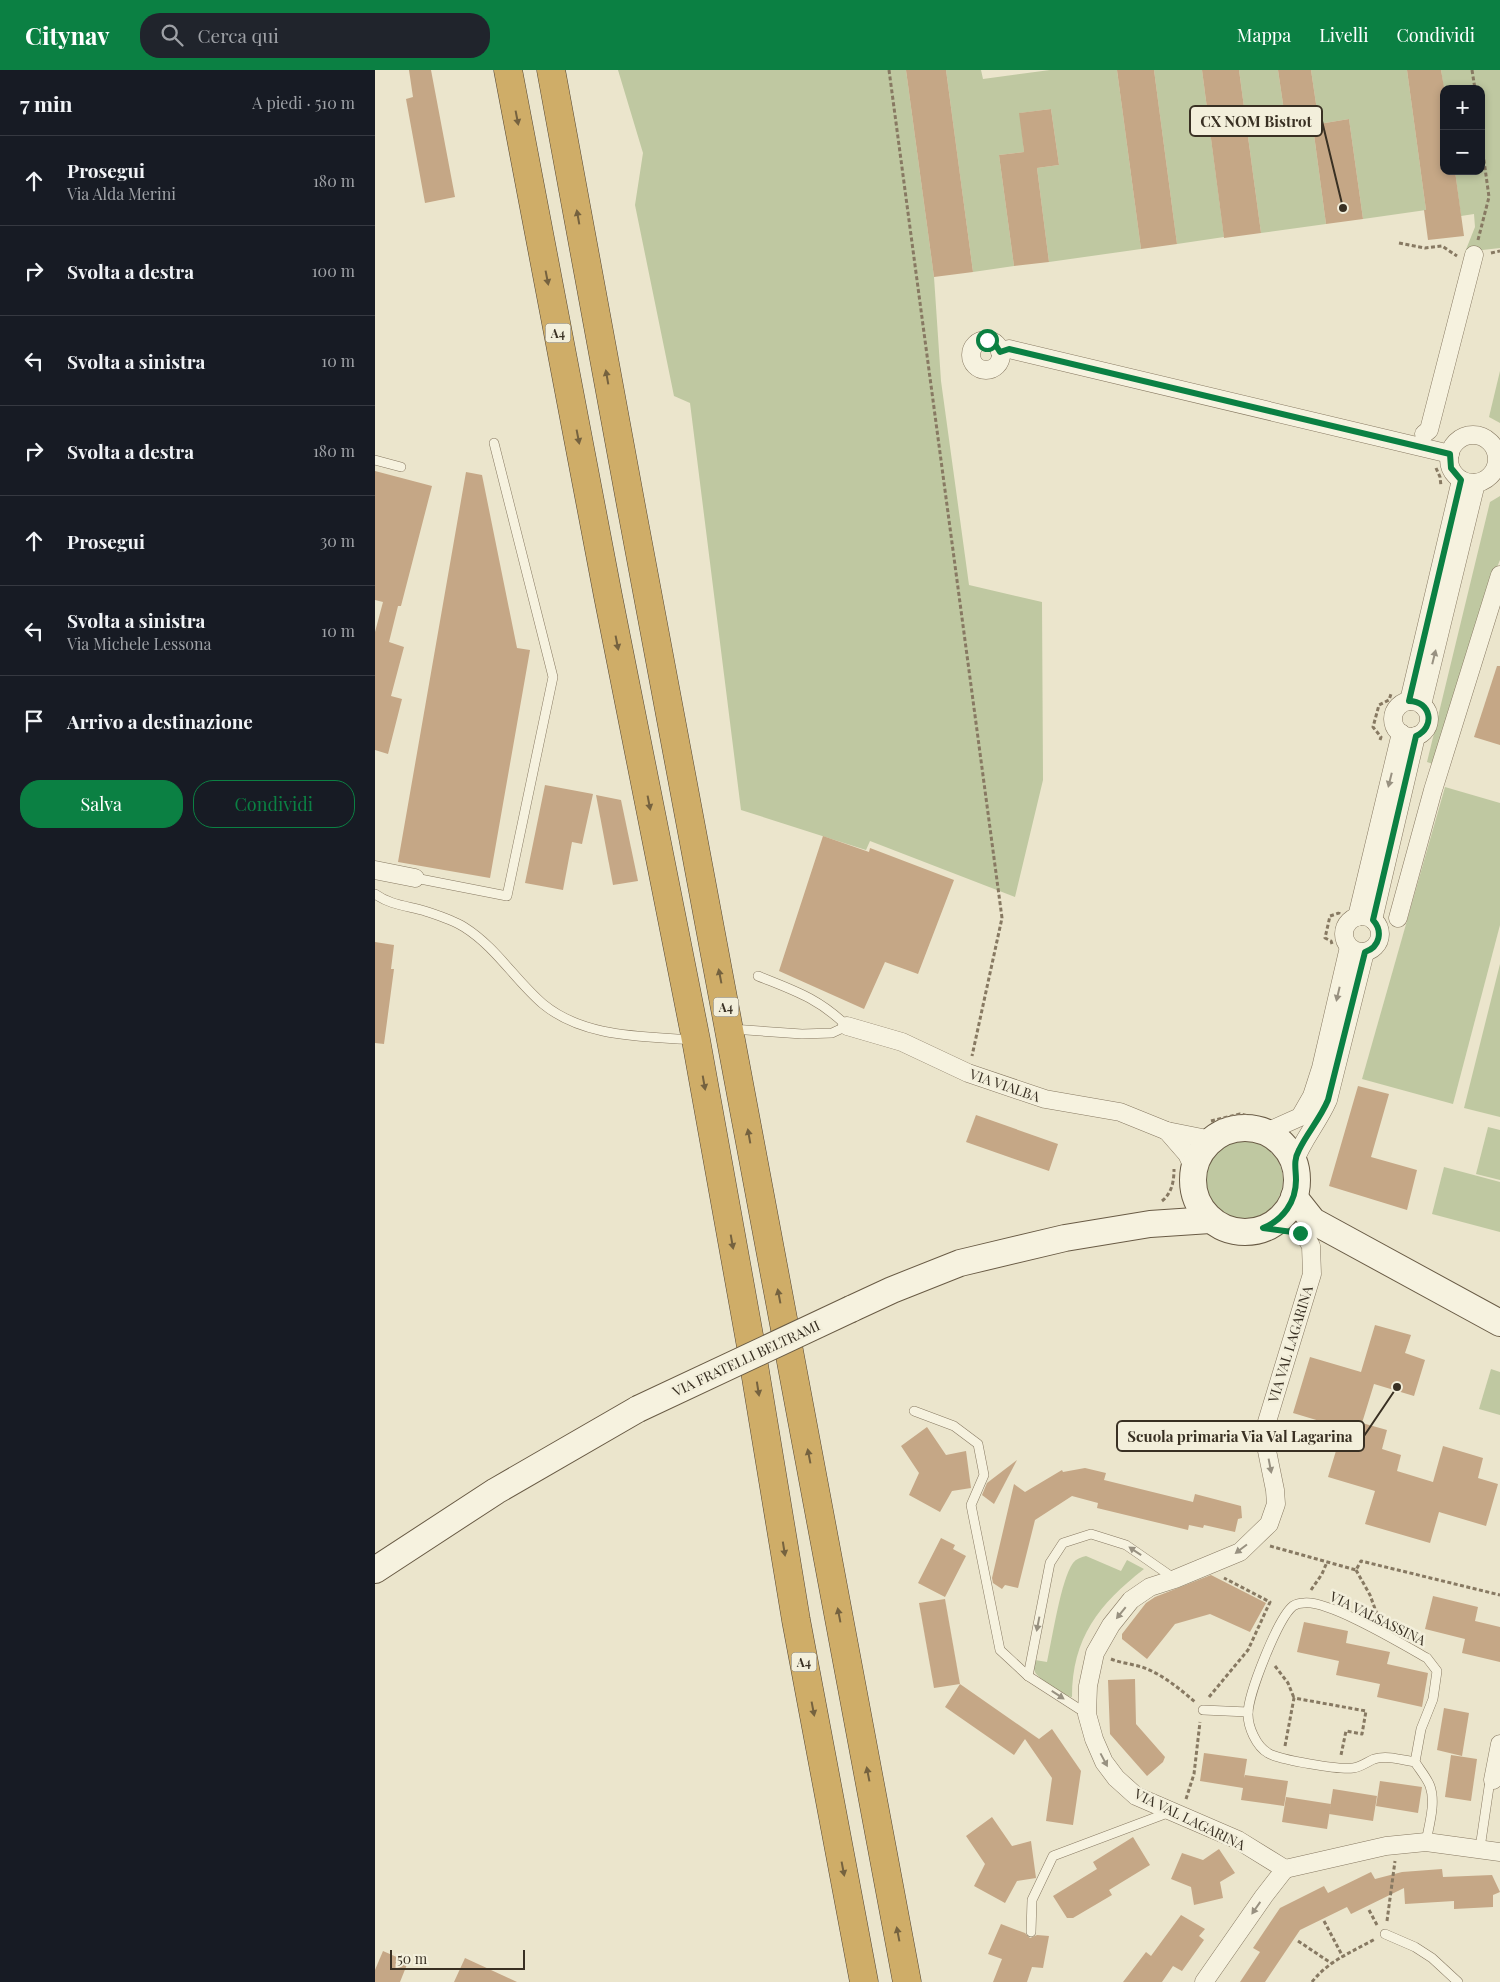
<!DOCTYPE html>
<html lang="it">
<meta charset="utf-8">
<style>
:root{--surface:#171b24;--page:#20242c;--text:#f1f3f6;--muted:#9ea1a6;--line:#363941;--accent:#0b8043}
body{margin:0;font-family:"Playfair Display",serif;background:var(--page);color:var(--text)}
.controls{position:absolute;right:15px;top:15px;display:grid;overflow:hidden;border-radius:10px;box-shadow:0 2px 8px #0003}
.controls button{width:45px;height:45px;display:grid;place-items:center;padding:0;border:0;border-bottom:1px solid var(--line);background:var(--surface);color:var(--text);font:25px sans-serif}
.scale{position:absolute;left:15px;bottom:12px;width:135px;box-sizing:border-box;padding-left:5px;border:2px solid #393023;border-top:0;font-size:14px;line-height:18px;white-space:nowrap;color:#393023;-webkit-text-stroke:4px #f3efdb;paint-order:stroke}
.stop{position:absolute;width:15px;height:15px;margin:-11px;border:4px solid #0b8043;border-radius:50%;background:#fff}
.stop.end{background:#0b8043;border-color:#fff;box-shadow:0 1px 5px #0008}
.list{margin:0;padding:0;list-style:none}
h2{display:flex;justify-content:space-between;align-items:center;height:65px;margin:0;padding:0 20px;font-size:21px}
h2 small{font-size:16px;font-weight:400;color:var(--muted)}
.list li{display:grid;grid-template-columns:32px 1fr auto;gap:15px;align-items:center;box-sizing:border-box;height:90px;padding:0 20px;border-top:1px solid var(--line)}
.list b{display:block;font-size:19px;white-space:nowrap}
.list p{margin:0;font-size:16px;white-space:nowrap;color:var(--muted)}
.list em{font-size:16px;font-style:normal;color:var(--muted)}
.actions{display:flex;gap:10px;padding:15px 20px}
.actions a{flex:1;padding:11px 0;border:1px solid var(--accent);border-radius:20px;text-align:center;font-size:18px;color:var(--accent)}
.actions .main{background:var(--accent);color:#fff}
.icon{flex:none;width:28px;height:28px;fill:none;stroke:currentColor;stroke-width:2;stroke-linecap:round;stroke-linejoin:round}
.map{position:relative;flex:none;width:1125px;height:1912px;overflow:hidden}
header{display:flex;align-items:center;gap:30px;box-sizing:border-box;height:70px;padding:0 25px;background:var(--accent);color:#fff}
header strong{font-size:24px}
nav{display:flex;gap:28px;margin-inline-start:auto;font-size:18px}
.search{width:350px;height:45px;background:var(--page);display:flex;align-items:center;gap:12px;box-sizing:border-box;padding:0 18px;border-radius:20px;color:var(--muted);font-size:19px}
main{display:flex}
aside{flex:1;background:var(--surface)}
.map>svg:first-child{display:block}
.green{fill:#bfc8a1}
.building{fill:#c5a786}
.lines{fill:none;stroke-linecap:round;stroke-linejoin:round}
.lane-casing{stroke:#877962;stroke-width:10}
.street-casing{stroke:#877962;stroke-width:19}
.secondary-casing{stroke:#695b45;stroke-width:28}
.highway-casing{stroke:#554735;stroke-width:29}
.path{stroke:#877962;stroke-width:3;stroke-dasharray:4 2.5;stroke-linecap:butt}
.lane{stroke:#f6f2df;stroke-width:9}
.street{stroke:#f6f2df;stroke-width:18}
.secondary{stroke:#f6f2df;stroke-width:26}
.highway{stroke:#cfad68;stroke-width:28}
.secondary-bridge-casing{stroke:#695b45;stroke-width:28;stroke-linecap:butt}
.secondary-bridge{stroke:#f6f2df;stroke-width:26}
.oneway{fill:#75623f}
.oneway2{fill:#989181}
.route{stroke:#0b8043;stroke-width:6}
.labels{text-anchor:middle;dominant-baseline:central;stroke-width:5;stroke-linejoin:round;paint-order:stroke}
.shield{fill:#f3efdb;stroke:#71695a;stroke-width:1}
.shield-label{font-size:12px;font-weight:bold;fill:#393023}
.street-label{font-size:14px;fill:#393023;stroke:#f3efdb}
.leader{fill:none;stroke:#393023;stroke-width:2}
.callout-dot{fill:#393023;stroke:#f3efdb;stroke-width:2}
.callout{fill:#f3efdb;stroke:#393023;stroke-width:2}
.callout-label{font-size:15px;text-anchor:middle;font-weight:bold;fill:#393023}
</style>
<header>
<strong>Citynav</strong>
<div class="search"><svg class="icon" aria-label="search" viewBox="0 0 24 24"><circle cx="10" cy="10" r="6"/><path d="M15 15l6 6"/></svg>Cerca qui</div>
<nav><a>Mappa</a><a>Livelli</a><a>Condividi</a></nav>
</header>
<main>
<aside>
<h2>7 min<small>A piedi · 510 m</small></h2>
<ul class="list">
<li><svg class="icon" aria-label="ahead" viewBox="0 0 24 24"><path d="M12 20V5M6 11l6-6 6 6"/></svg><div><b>Prosegui</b><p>Via Alda Merini</p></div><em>180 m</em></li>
<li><svg class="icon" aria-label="right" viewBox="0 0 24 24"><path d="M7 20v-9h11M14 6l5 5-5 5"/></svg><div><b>Svolta a destra</b></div><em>100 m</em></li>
<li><svg class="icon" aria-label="left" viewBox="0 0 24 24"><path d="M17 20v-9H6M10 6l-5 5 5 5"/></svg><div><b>Svolta a sinistra</b></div><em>10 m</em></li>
<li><svg class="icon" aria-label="right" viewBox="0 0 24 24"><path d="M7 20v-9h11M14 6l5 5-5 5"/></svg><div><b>Svolta a destra</b></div><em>180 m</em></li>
<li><svg class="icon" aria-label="ahead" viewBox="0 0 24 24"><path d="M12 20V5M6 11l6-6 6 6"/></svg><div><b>Prosegui</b></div><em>30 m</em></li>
<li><svg class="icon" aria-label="left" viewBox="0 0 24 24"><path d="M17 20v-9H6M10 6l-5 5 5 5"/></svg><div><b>Svolta a sinistra</b><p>Via Michele Lessona</p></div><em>10 m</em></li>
<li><svg class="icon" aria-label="arrive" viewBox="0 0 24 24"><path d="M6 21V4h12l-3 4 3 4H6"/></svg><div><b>Arrivo a destinazione</b></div></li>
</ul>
<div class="actions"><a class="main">Salva</a><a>Condividi</a></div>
</aside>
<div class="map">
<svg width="1125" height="1912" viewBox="0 0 1125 1912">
<rect width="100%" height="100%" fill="#ebe5cc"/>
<!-- green -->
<g class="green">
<path d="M243,0H531L559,207L566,311L594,515L667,532L668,710L640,827L495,771L491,780L366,740L315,333L299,326L260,135L268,83Z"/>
<path d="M571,0H606L608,9L675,0H742L766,179L674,192L662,98L684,95L676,39L645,43L649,82L624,85L639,196L598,202Z"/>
<path d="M779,0H827L849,167L802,174Z"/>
<path d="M864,0H903L912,61L938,57L951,154L886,163Z"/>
<path d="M936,0H1032L1051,140L988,149L974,49L944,54Z"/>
<path d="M1066,0H1125V178L1090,182L1100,157L1099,144L1086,146L1080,101H1106V19H1069Z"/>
<path d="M1125,301V353L1114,347Z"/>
<path d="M1125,426V490L1109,529L1061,695L1052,692L1115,432Z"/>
<path d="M1070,717L1125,733V855L1078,1034L987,1009Z"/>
<path d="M1125,894V1047L1089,1038Z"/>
<path d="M1113,1057L1125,1060V1110L1101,1104Z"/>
<circle cx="869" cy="1110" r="39"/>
<path d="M1069,1097L1125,1112V1162L1057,1144Z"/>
<path d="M1116,1299L1125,1302V1345L1104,1339Z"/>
<path d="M711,1486L746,1501L752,1490L769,1499C724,1534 697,1568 697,1627C690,1626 663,1609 660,1602C658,1598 659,1594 660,1590L672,1592C677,1570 686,1509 698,1493C701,1489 706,1487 711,1486Z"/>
</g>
<!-- building -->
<g class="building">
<path d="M34,0H56L80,127L50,133L31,29L38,27Z"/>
<path d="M531,0H571L598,202L559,207Z"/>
<path d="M742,0H779L802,174L766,179Z"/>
<path d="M827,0H864L886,163L849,168Z"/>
<path d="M903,0H936L944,54L974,49L988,149L951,154L938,57L912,61Z"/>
<path d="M1032,0H1066L1069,17V101H1080L1089,166L1053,170L1049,140H1051Z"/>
<path d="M676,39L684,95L662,98L674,192L639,196L624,85L649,82L644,43Z"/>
<path d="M0,401L57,416L26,536H23L14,572L29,577L16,626L27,629L13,684L0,680V562L8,532L0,530Z"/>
<path d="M91,402L107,405L142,578L155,580L115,808L23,792Z"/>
<path d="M1122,596H1125V675L1099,667Z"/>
<path d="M170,715L218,724L207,774L197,772L188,820L150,813Z"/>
<path d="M221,725L246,730L263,811L238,815Z"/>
<path d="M448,766L494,782L495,778L579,810L543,904L510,892L489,939L404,901Z"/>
<path d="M0,872L19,875L16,899H19L9,974L0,973Z"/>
<path d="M983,1016L1014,1024L996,1087L1042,1100L1032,1140L954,1116Z"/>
<path d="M601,1045L683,1074L674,1101L591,1072Z"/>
<path d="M1000,1255L1036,1265L1030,1283L1050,1290L1039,1326L999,1314L987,1353L1012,1360L1007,1379L1026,1385L1022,1401L1058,1412L1068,1376L1108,1388L1103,1408L1123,1414L1111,1456L1064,1442L1055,1473L990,1454L1000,1421L953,1407L968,1358L918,1343L935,1287L986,1302Z"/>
<path d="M552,1357L571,1385L591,1381L596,1418L577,1421L565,1442L534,1425L544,1403L526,1376Z"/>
<path d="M642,1390L619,1434L607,1425L612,1413Z"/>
<path d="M710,1398L731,1403L729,1410L818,1432L820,1424L866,1436L867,1448L863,1449L860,1462L829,1455L828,1458L814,1455L813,1460L722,1438L723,1433L697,1426L660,1450L643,1518L630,1515L627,1519L618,1513L617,1508L639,1414L650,1422L687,1400L688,1402Z"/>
<path d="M566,1468L580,1475L578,1479L591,1486L570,1527L543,1513Z"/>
<path d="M836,1505L891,1533L875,1562L835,1544L800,1554L772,1589L747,1569V1564L771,1533L780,1527Z"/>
<path d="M1058,1526L1103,1537L1100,1551L1125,1557V1592L1087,1583L1090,1569L1050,1559Z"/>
<path d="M570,1529L585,1614L559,1618L544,1533Z"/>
<path d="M929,1552L973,1561L971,1573L1015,1582L1012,1594L1053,1603L1047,1637L1002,1627L1005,1614L961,1605L964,1591L922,1582Z"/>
<path d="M760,1609L761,1654L790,1687L788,1692L772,1706L735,1664L733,1610Z"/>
<path d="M585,1614L664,1669L677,1659L706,1701L698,1755L671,1751L677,1708L650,1669L639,1685L570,1637Z"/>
<path d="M1069,1638L1094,1643L1087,1686L1062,1680Z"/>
<path d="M829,1683L872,1689L869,1708L870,1705L913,1711L909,1736L866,1730L868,1718L825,1711Z"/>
<path d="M1076,1685L1102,1689L1096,1731L1070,1727Z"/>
<path d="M1005,1711L1047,1717L1043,1743L1001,1736Z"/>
<path d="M958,1719L1002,1726L998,1751L954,1744Z"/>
<path d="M911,1727L956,1734L952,1759L907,1752Z"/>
<path d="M617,1747L637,1776L656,1771L661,1808L642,1811L630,1833L599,1816L610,1794L591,1766Z"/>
<path d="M758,1767L775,1795L734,1820L737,1825L698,1848H692L678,1826L722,1799L718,1792Z"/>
<path d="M844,1779L860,1803L845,1812L848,1828L819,1835L816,1817L796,1809L807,1783L828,1790Z"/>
<path d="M1067,1799L1068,1807L1117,1805L1125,1822L1118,1825V1837L1079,1839V1831L1030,1834L1029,1818L976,1844L972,1837L925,1860L890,1912H865L885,1882L878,1878L905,1838L949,1816L953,1823L996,1802L1000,1809L1027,1802Z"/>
<path d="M806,1845L830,1859L824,1866L829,1870L807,1901L798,1896L787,1912H748L771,1882L776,1886Z"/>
<path d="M626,1854L650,1863L655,1868L662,1865L674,1866L668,1898L657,1897L652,1912H618L627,1889L613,1884Z"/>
<path d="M8,1881L33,1892L25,1912H0V1900Z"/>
<path d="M90,1888L142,1912H79Z"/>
</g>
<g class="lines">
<defs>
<g id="lane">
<path d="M0,390L26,397"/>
<path d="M40,808L132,826L178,607L119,373"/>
<path d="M0,824C15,835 33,836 50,841C62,845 78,850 89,857C121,877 140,910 168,934C209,968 268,966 318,970"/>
<path d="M357,959L427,964L457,963L472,956C443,928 420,921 383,906"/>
<path d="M539,1341L579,1356L603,1374L609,1405L596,1435L625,1580L653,1606L712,1644"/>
<path d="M653,1606L675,1493L688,1473L716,1464L751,1475L800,1509"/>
<path d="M828,1640L873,1642"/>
<path d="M1040,1692C1027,1690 1012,1685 999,1689C992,1692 986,1697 978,1698C965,1700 904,1690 893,1683C881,1676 873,1657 873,1644C873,1624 903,1548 918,1536C921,1534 925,1533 929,1533C954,1530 1027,1574 1052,1588L1062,1601L1058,1629L1046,1659L1040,1692C1045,1700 1052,1708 1055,1716C1061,1733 1054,1755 1051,1772"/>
<path d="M1105,1778L1114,1717L1115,1713L1120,1709"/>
<path d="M656,1862L657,1830L678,1786L795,1742"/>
<path d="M1010,1864L1040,1877L1057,1888L1083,1912"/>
</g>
<g id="street">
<circle cx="611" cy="285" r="15"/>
<path d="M625,282L634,279L1075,384"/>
<path d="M1049,364L1054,360L1099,185"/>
<circle cx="1098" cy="389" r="24"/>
<path d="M1034,631L1086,410"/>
<circle cx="1036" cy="649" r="18"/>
<path d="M1047,635L1101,413"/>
<path d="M0,800L40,808"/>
<circle cx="987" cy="864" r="18"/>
<path d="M982,847L1026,663"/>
<path d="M1023,848L1058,720L1125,505"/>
<path d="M998,850L1041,666"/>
<path d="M472,956L527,972L593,1003L670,1029L745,1042L792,1061L837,1070"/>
<path d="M884,1060L898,1059L925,1047L937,1026L946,998L974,877"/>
<path d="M792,1061L812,1084L819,1099"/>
<path d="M919,1093C927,1070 943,1053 953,1030L990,882"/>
<path d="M1118,1710L1125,1674"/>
<path d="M910,1799L863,1770L761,1726L741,1708L729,1692L719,1669L712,1644L713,1616L720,1583L736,1555L756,1530L775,1517L800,1509L865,1482L894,1454L901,1434L900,1420L890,1371L891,1355L937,1204L936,1176L929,1164"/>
<path d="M910,1799L1011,1776L1051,1772L1125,1782"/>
<path d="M829,1912L889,1826L910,1799"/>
</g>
<g id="secondary">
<circle cx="870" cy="1110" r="52"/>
<path d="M919,1127L938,1151L1125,1253"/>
<path d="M476,1239L517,1220L585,1193L690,1168L775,1154L835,1150"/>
<path d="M0,1500L121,1421L263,1339"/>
</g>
<g id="highway">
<path d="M133,0L233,526L321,970L375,1271L421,1550L489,1912"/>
<path d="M176,0L257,441L532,1912"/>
</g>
</defs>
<!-- lane casing -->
<use href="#lane" class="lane-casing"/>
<!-- street casing -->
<use href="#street" class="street-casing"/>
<!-- secondary casing -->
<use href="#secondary" class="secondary-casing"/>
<!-- highway casing -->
<use href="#highway" class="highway-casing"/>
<!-- path -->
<g class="path">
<path d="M514,0L627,848L597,986"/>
<path d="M1097,0L1100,19"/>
<path d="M1103,170L1114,127L1106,69"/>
<path d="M1024,173L1050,178L1067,176L1082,186"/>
<path d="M1116,183L1125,181"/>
<path d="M1061,398L1065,407L1066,416"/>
<path d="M1005,670L1006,667L998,657L1004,635L1014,630L1016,624"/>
<path d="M957,874L956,871L950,868L955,846L964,843V841"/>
<path d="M836,1051L865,1044L874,1046"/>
<path d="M787,1131C797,1123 799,1111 799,1099"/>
<path d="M895,1476L981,1500L986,1491L1125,1525"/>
<path d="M981,1500L995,1525L1003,1547"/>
<path d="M936,1520L947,1504L952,1492"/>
<path d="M736,1589C746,1593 757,1594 767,1597C787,1604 805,1619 820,1632"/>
<path d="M900,1596L913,1613L919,1628"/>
<path d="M834,1627L873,1580L895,1532L849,1508"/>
<path d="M910,1676L919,1628L991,1641L987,1664L971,1661L966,1685"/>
<path d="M811,1729L819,1704L825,1652"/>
<path d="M994,1840L1002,1855"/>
<path d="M949,1851L968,1887"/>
<path d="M1012,1851L1020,1791"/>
<path d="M923,1871L956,1893"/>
<path d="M937,1912C953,1891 977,1882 1000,1869"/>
</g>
<!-- lane -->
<use href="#lane" class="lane"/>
<!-- street -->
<use href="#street" class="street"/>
<!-- secondary -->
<use href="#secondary" class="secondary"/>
<!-- highway -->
<use href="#highway" class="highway"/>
<defs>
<path id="secondary-bridge" d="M263,1339L476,1239"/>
</defs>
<!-- secondary-bridge casing -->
<use href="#secondary-bridge" class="secondary-bridge-casing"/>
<!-- secondary-bridge -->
<use href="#secondary-bridge" class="secondary-bridge"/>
</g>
<!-- one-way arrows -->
<defs><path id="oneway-solid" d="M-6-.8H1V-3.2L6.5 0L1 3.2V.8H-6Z" transform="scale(1.25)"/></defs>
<g class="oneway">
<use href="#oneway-solid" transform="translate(142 48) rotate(79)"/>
<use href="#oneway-solid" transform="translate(203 147) rotate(-100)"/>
<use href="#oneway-solid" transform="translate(172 208) rotate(79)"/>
<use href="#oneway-solid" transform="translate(232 307) rotate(-100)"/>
<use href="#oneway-solid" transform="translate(203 367) rotate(79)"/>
<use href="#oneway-solid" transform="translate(242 573) rotate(79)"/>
<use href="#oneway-solid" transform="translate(274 733) rotate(79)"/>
<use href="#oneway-solid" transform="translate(345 906) rotate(-101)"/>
<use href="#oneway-solid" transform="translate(329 1013) rotate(80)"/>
<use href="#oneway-solid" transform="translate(374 1066) rotate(-100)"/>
<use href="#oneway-solid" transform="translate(357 1172) rotate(80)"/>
<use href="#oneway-solid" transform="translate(404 1226) rotate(-101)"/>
<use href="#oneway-solid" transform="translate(383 1319) rotate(81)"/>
<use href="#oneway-solid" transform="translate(434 1386) rotate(-101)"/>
<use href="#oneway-solid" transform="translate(409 1479) rotate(81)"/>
<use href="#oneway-solid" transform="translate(464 1545) rotate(-101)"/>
<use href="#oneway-solid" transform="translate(438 1639) rotate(79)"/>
<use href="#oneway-solid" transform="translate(493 1704) rotate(-101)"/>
<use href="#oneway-solid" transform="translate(468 1799) rotate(79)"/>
<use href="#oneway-solid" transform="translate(523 1864) rotate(-101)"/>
</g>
<g class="oneway2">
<use href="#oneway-solid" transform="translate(1059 587) rotate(-76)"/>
<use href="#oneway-solid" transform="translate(1015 710) rotate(104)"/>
<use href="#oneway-solid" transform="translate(963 924) rotate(103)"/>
<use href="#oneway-solid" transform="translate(895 1396) rotate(79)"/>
<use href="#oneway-solid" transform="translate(866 1479) rotate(143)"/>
<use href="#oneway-solid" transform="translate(760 1481) rotate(-146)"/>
<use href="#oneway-solid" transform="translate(746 1543) rotate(129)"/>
<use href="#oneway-solid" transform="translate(663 1554) rotate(101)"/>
<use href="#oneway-solid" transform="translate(683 1625) rotate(33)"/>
<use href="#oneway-solid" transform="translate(729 1690) rotate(62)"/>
<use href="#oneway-solid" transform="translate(881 1838) rotate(125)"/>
</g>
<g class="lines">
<!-- route -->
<path class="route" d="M612,270L620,274L625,282L634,279L1075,384L1076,398L1086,410L1034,631C1056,631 1061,657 1041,666L998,850C1008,861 1005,877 990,882L953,1030C945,1049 932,1063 924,1080C918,1091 921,1099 921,1110C921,1132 908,1150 888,1158L925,1163"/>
</g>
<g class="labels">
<!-- shield labels -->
<g class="shield">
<rect x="170.5" y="253.5" width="25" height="19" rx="4"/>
<rect x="338.5" y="927.5" width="25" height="19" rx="4"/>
<rect x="416.5" y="1582.5" width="25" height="19" rx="4"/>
</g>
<g class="shield-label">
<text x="183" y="263">A4</text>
<text x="351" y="937">A4</text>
<text x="429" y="1592">A4</text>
</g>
<!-- street labels -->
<g class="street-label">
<text transform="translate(630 1015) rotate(19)">VIA VIALBA</text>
<text transform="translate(915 1274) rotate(-73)">VIA VAL LAGARINA</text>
<text transform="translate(371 1288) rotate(-25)">VIA FRATELLI BELTRAMI</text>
<text transform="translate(1003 1548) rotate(26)">VIA VALSASSINA</text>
<text transform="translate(815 1749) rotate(26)">VIA VAL LAGARINA</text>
</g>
</g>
<!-- callouts -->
<path class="leader" d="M968 138L947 51M1022 1317L989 1366"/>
<g class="callout-dot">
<circle cx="968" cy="138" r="5"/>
<circle cx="1022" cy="1317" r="5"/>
</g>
<g class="callout">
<rect x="815" y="36" width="132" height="30" rx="5"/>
<rect x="742" y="1351" width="247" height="30" rx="5"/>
</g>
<g class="callout-label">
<text x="881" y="57">CX NOM Bistrot</text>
<text x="865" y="1372">Scuola primaria Via Val Lagarina</text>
</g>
</svg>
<div class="controls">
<button>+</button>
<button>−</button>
</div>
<div class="scale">50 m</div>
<div class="stop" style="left:612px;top:270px"></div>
<div class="stop end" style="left:925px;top:1163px"></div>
</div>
</main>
